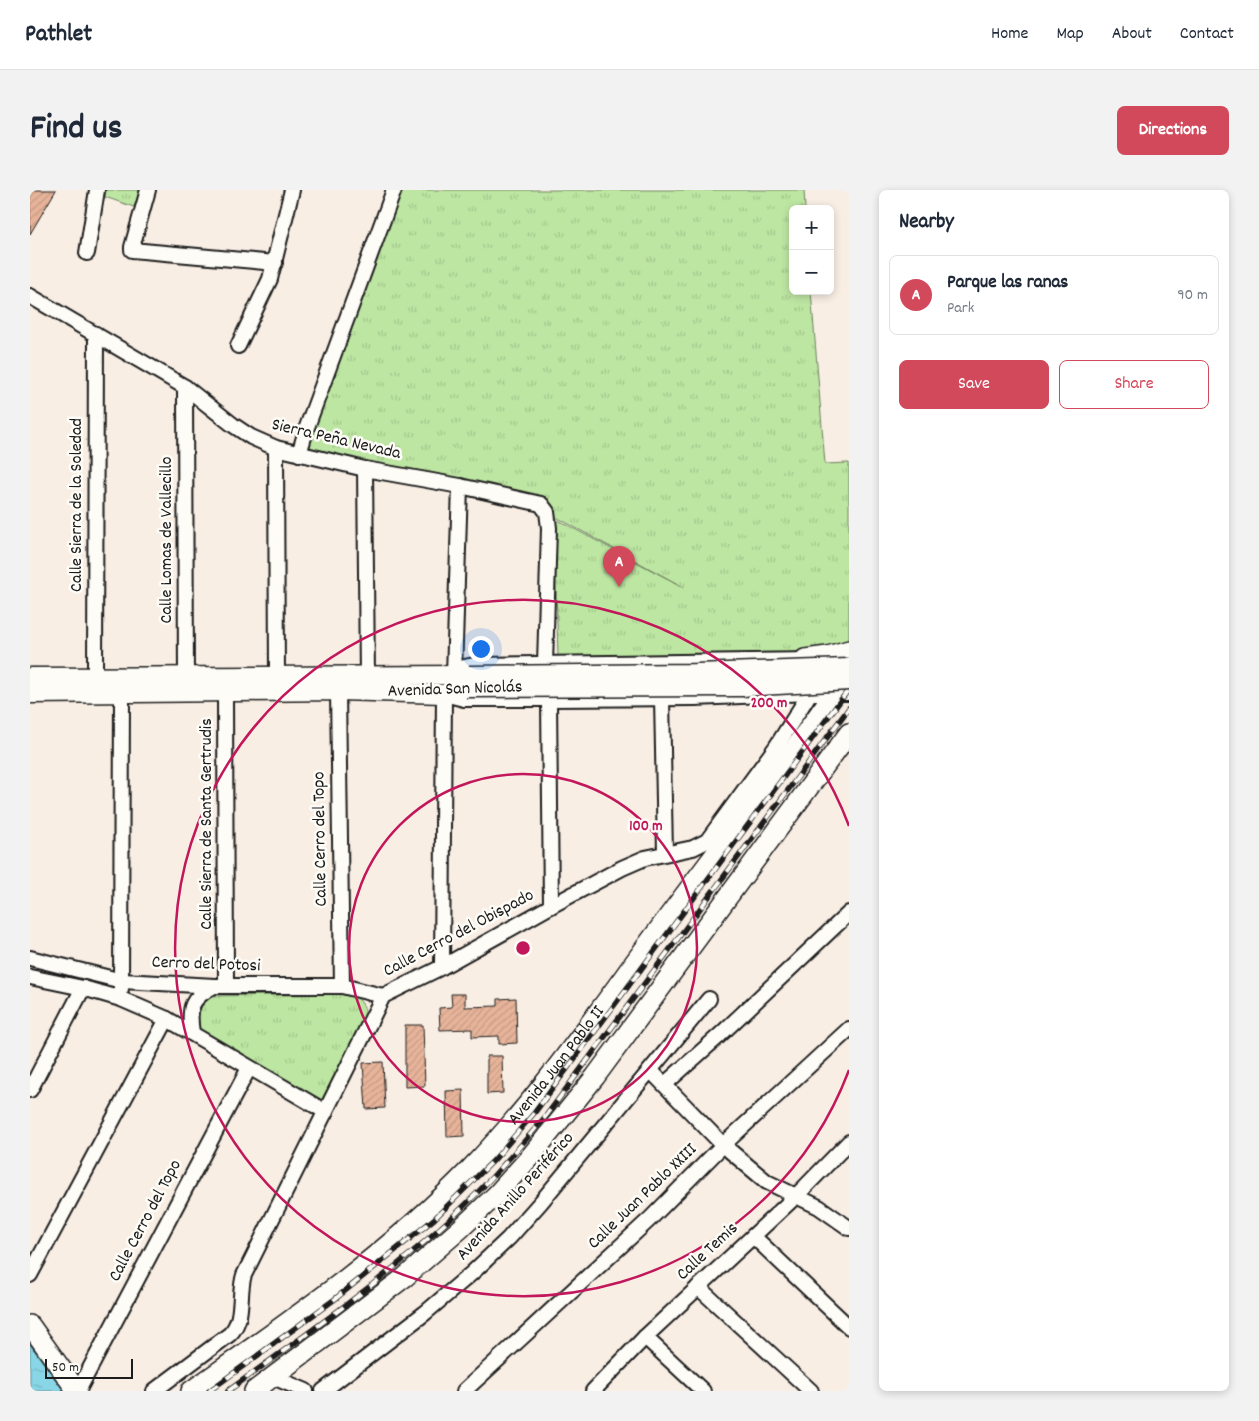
<!DOCTYPE html>
<meta charset="utf-8">
<style>
:root{--surface:#fff;--page:#f2f2f3;--text:#1f2937;--muted:#747a83;--line:#e0e1e3;--accent:#d1495b}
body{margin:0;font-family:Dekko,sans-serif;background:var(--page);color:var(--text)}
.controls{position:absolute;right:15px;top:15px;display:grid;overflow:hidden;border-radius:8px;box-shadow:0 2px 8px #0003}
.controls button{width:45px;height:45px;display:grid;place-items:center;padding:0;border:0;border-bottom:1px solid var(--line);background:var(--surface);color:var(--text);font:25px sans-serif}
.scale{position:absolute;left:15px;bottom:12px;width:88px;box-sizing:border-box;padding-left:5px;border:2px solid #1c1c1c;border-top:0;font-size:14px;line-height:18px;white-space:nowrap;color:#1c1c1c;-webkit-text-stroke:4px #fdfcf7;paint-order:stroke}
.you{position:absolute;left:450px;top:458px;width:18px;height:18px;margin:-12px;border:4px solid #fff;border-radius:50%;background:#1a73e8;box-shadow:0 0 0 8px #1a73e833}
.badge{display:grid;place-items:center;width:32px;height:32px;border-radius:50%;background:var(--accent);color:#fff;font-size:16px;font-weight:700}
.pin{position:absolute;translate:-50% -41px;filter:drop-shadow(0 1px 2px #0008)}
.pin::after{content:'';position:absolute;top:26px;width:18px;height:15px;background:inherit;clip-path:polygon(0 0,100% 0,50% 100%)}
.list{margin:0;padding:0;list-style:none}
h2{display:flex;justify-content:space-between;align-items:center;height:65px;margin:0;padding:0 20px;font-size:21px}
h2 small{font-size:16px;font-weight:400;color:var(--muted)}
.list li{display:grid;grid-template-columns:32px 1fr auto;gap:15px;align-items:center;box-sizing:border-box;height:80px;margin:0 10px 10px;padding:0 10px;border:1px solid var(--line);border-radius:8px}
.list b{display:block;font-size:19px;white-space:nowrap}
.list p{margin:0;font-size:16px;white-space:nowrap;color:var(--muted)}
.list em{font-size:16px;font-style:normal;color:var(--muted)}
.actions{display:flex;gap:10px;padding:15px 20px}
.actions a{flex:1;padding:11px 0;border:1px solid var(--accent);border-radius:8px;text-align:center;font-size:18px;color:var(--accent)}
.actions .main{background:var(--accent);color:#fff}
.map{position:relative;flex:none;width:819px;height:1201px;overflow:hidden;border-radius:8px}
header{display:flex;align-items:center;gap:30px;box-sizing:border-box;height:70px;padding:0 25px;background:var(--surface);border-bottom:1px solid var(--line)}
header strong{font-size:24px}
nav{display:flex;gap:28px;margin-inline-start:auto;font-size:18px}
.intro{display:flex;align-items:center;justify-content:space-between;box-sizing:border-box;height:120px;padding:0 30px}
h1{margin:0;font-size:35px}
.button{padding:12px 22px;border-radius:8px;background:var(--accent);color:#fff;font-size:18px;font-weight:700}
main{display:flex;gap:30px;padding:0 30px}
aside{flex:1;background:var(--surface);border-radius:8px;box-shadow:0 2px 8px #0003}
.map>svg:first-child{display:block}
.park{fill:url(#park-tufts);stroke:#6c815f}
.water{fill:url(#water-ripples);stroke:#5d8c95}
.lines{fill:none;stroke-linecap:round;stroke-linejoin:round}
.shore{stroke:#47666d;stroke-width:1}
.building{fill:url(#building-hatch);stroke:#1c1c1c}
.minor-casing{stroke:#1c1c1c;stroke-width:18}
.tertiary-casing{stroke:#1c1c1c;stroke-width:21}
.secondary-casing{stroke:#1c1c1c;stroke-width:22}
.minor{stroke:#fdfcf7;stroke-width:14}
.tertiary{stroke:#fdfcf7;stroke-width:18}
.secondary{stroke:#fdfcf7;stroke-width:19}
.rail-casing{stroke:#1c1c1c;stroke-width:5.5}
.rail{stroke:#fdfcf7;stroke-width:4;stroke-dasharray:11;stroke-linecap:butt}
.tertiary-bridge-casing{stroke:#1c1c1c;stroke-width:21;stroke-linecap:butt}
.tertiary-bridge{stroke:#fdfcf7;stroke-width:18}
.ring{fill:none;stroke:#c2185b;stroke-width:2.5}
.labels{text-anchor:middle;dominant-baseline:central;stroke-width:5;stroke-linejoin:round;paint-order:stroke}
.street-label{font-size:18px;fill:#1c1c1c;stroke:#fdfcf7}
.centre{fill:#c2185b;stroke:#fdfcf7;stroke-width:2.5}
.ring-label{font-size:15px;text-anchor:middle;font-weight:bold;fill:#c2185b;stroke:#fdfcf7;stroke-width:5;stroke-linejoin:round;paint-order:stroke}
</style>
<header>
<strong>Pathlet</strong>
<nav><a>Home</a><a>Map</a><a>About</a><a>Contact</a></nav>
</header>
<div class="intro"><h1>Find us</h1><a class="button">Directions</a></div>
<main>
<div class="map">
<svg width="819" height="1201" viewBox="0 0 819 1201">
<defs>
<pattern id="park-tufts" width="24" height="20" patternUnits="userSpaceOnUse" patternTransform="scale(1.25)"><rect width="24" height="20" fill="#bde6a2"/><path d="M3 7l-1-3M5 7V3M7 7l1-3M15 17l-1-3M17 17v-4M19 17l1-3" fill="none" stroke="#a2c58b"/></pattern>
<pattern id="water-ripples" width="26" height="14" patternUnits="userSpaceOnUse" patternTransform="scale(1.25)"><rect width="26" height="14" fill="#88d6e6"/><path d="M2 4q2-2 4 0t4 0M15 11q2-2 4 0t4 0" fill="none" stroke="#75b7c5"/></pattern>
<pattern id="building-hatch" width="6" height="6" patternUnits="userSpaceOnUse" patternTransform="scale(1.25)"><rect width="6" height="6" fill="#e7b49a"/><path d="M-1 1l2-2M0 6l6-6M5 7l2-2" fill="none" stroke="#c69a84"/></pattern>
</defs>
<rect width="100%" height="100%" fill="#f9eee4"/>
<filter id="ink" filterUnits="userSpaceOnUse"><feTurbulence type="fractalNoise" baseFrequency=".02" numOctaves="2"/><feDisplacementMap in="SourceGraphic" scale="10" xChannelSelector="R" yChannelSelector="G"/><feConvolveMatrix kernelMatrix="1 2 1 2 8 2 1 2 1" color-interpolation-filters="sRGB"/></filter>
<g filter="url(#ink)">
<!-- park -->
<g class="park">
<path d="M76,0H110L104,17L75,7Z"/>
<path d="M366,0H774L775,19H763V101H781L795,274L819,273V457L789,470L528,468L524,328L655,398L517,322L276,260Z"/>
<path d="M319,804C330,808 333,813 336,824L291,911L167,838C166,824 171,815 182,806Z"/>
</g>
<!-- water -->
<path class="water" d="M0,1135L48,1201H0Z"/>
<g class="lines">
<!-- shore -->
<path class="shore" d="M0,1154L34,1201"/>
</g>
<!-- building -->
<g class="building">
<path d="M0,0H26L0,44Z"/>
<path d="M421,804H435V817L468,816V809L486,808L487,853L469,854V846L442,847V839L410,840L409,818L422,817Z"/>
<path d="M375,835H393L395,896L375,897Z"/>
<path d="M457,866H472L473,903L457,904Z"/>
<path d="M353,872L355,918L336,919L333,873Z"/>
<path d="M433,900L434,946L417,947L416,901Z"/>
</g>
<g class="lines">
<defs>
<g id="minor">
<path d="M118,0L102,57V60L245,73"/>
<path d="M57,63L67,0"/>
<path d="M0,106L155,197L203,235L221,247L246,258L335,279L430,296L511,314L517,322L519,338L515,474"/>
<path d="M208,156L240,89L262,0"/>
<path d="M155,197L156,494"/>
<path d="M246,258L247,486"/>
<path d="M269,264L277,237L364,0"/>
<path d="M335,279L337,486"/>
<path d="M424,485L430,478L444,475L785,470"/>
<path d="M424,485L430,296"/>
<path d="M65,486L66,144"/>
<path d="M308,501L312,796"/>
<path d="M195,503L196,795"/>
<path d="M632,508L635,663"/>
<path d="M519,509L521,716"/>
<path d="M0,768L92,791L185,796H312L353,806"/>
<path d="M412,777L414,504L434,509H519L665,508L780,503H819"/>
<path d="M0,787L53,798L91,809L137,829L296,922"/>
<path d="M91,799L92,503"/>
<path d="M162,843C158,817 161,808 184,796"/>
<path d="M621,881L693,955L737,992L789,1017L819,1038"/>
<path d="M635,894L690,845L819,723"/>
<path d="M0,900L53,798"/>
<path d="M723,1046L819,1137"/>
<path d="M0,1085L137,829"/>
<path d="M668,1097L781,1201"/>
<path d="M615,1147L673,1201"/>
<path d="M243,1187L276,1201"/>
<path d="M48,1201L219,878"/>
<path d="M124,1201L200,1144C215,1129 208,1103 214,1085L353,806L412,777L521,716L592,678L615,668L663,658L677,651L746,557L780,503L786,483"/>
<path d="M293,1201L395,1123L442,1083L479,1048L511,1012L679,809"/>
<path d="M434,1201L621,1028L693,955L819,839"/>
<path d="M563,1201L615,1147L765,1007L819,952"/>
</g>
<g id="tertiary">
<path d="M0,487L439,485"/>
<path d="M0,504L308,501L414,504L436,498"/>
</g>
<g id="secondary">
<path d="M775,469L798,466L819,460"/>
<path d="M0,1135L47,1201"/>
<path id="s1" d="M161,1201C257,1133 357,1065 439,980C510,907 568,821 629,739C692,654 759,569 819,481"/>
<path d="M224,1201L375,1087L430,1039L466,1005L500,967L565,887L819,543"/>
</g>
</defs>
<!-- minor casing -->
<use href="#minor" class="minor-casing"/>
<!-- tertiary casing -->
<use href="#tertiary" class="tertiary-casing"/>
<!-- secondary casing -->
<use href="#secondary" class="secondary-casing"/>
<!-- minor -->
<use href="#minor" class="minor"/>
<!-- tertiary -->
<use href="#tertiary" class="tertiary"/>
<!-- secondary -->
<use href="#secondary" class="secondary"/>
<defs>
<g id="rail">
<path d="M179,1201L305,1109L404,1029L464,970L505,922L819,499"/>
<path d="M198,1201C270,1149 343,1098 409,1039C448,1005 482,966 516,926L819,518"/>
</g>
</defs>
<!-- rail casing -->
<use href="#rail" class="rail-casing"/>
<!-- rail -->
<use href="#rail" class="rail"/>
<defs>
<g id="tertiary-bridge">
<path d="M439,485L666,483L819,478"/>
<path d="M436,498L711,497L819,491"/>
</g>
</defs>
<!-- tertiary-bridge casing -->
<use href="#tertiary-bridge" class="tertiary-bridge-casing"/>
<!-- tertiary-bridge -->
<use href="#tertiary-bridge" class="tertiary-bridge"/>
</g>
</g>
<!-- distance rings -->
<g class="ring">
<circle cx="493" cy="758" r="174"/>
<path d="M819 880A348 348 0 1 1 819 636"/>
</g>
<g class="labels">
<!-- street labels -->
<g class="street-label">
<text transform="translate(306 250) rotate(13)">Sierra Peña Nevada</text>
<text transform="translate(47 315) rotate(-90)">Calle Sierra de la Soledad</text>
<text transform="translate(137 350) rotate(-90)">Calle Lomas de Vallecillo</text>
<text transform="translate(425 500) rotate(-2)">Avenida San Nicolás</text>
<text transform="translate(177 634) rotate(-90)">Calle Sierra de Santa Gertrudis</text>
<text transform="translate(291 649) rotate(-91)">Calle Cerro del Topo</text>
<text transform="translate(429 744) rotate(-28)">Calle Cerro del Obispado</text>
<text transform="translate(176 775) rotate(2)">Cerro del Potosi</text>
<text stroke="none"><textPath href="#s1" startOffset="492">Avenida Juan Pablo II</textPath></text>
<text transform="translate(486 1007) rotate(-48)">Avenida Anillo Periférico</text>
<text transform="translate(613 1007) rotate(-44)">Calle Juan Pablo XXIII</text>
<text transform="translate(116 1031) rotate(-62)">Calle Cerro del Topo</text>
<text transform="translate(678 1062) rotate(-43)">Calle Temis</text>
</g>
</g>
<circle cx="493" cy="758" r="8" class="centre"/>
<g class="ring-label">
<text x="739" y="517">200 m</text>
<text x="616" y="640">100 m</text>
</g>
</svg>
<div class="controls">
<button>+</button>
<button>−</button>
</div>
<div class="scale">50 m</div>
<div class="you"></div>
<div class="pin badge" style="left:589px;top:397px">A</div>
</div>
<aside>
<h2>Nearby<small></small></h2>
<ul class="list">
<li><span class="badge">A</span><div><b>Parque las ranas</b><p>Park</p></div><em>90 m</em></li>
</ul>
<div class="actions"><a class="main">Save</a><a>Share</a></div>
</aside>
</main>
